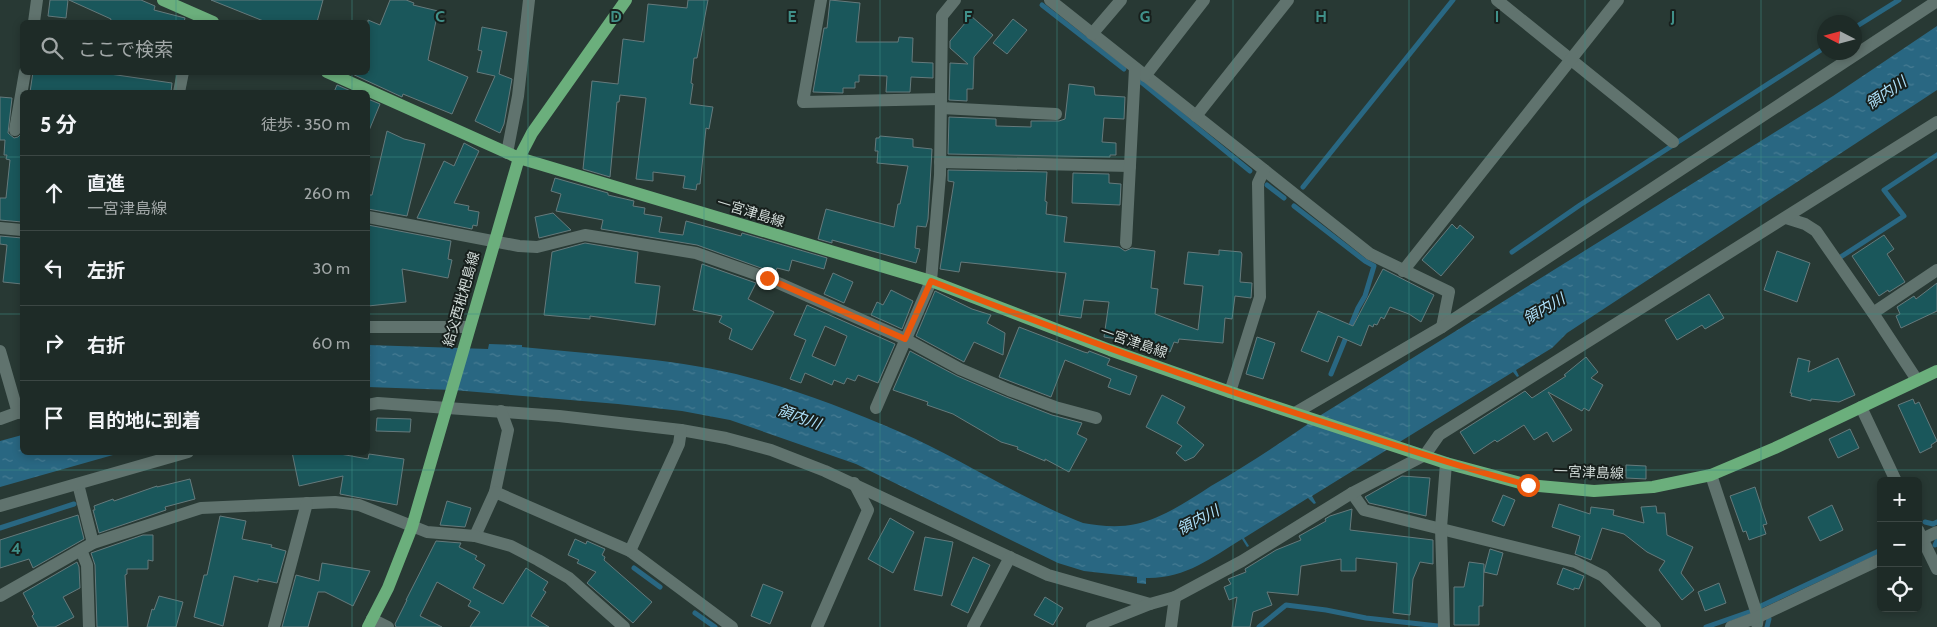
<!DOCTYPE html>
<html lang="ja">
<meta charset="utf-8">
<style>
:root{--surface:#1e2b27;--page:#26332f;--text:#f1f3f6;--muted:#a1a7a7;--line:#3c4744}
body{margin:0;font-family:Cabin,"Noto Sans JP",sans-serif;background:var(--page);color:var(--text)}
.controls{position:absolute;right:15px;bottom:15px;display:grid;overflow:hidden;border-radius:8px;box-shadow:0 2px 8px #0003}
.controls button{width:45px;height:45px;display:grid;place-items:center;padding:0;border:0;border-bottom:1px solid var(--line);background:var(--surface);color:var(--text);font:25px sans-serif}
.compass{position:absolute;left:1817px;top:15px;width:45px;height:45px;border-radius:50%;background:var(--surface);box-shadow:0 2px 8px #0003;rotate:276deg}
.stop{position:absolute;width:15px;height:15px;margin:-11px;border:4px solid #ea580c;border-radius:50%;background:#fff}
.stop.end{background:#ea580c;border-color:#fff;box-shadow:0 1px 5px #0008}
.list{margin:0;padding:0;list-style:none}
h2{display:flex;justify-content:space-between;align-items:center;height:65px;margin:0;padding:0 20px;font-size:21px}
h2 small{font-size:16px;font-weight:400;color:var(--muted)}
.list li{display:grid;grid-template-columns:32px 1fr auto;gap:15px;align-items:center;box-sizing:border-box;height:75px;padding:0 20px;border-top:1px solid var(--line)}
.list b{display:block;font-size:19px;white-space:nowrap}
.list p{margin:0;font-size:16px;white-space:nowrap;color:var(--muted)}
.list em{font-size:16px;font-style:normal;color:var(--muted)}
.icon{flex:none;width:28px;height:28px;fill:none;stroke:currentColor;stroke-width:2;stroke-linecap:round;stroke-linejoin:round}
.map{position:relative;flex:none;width:1937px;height:627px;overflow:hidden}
.search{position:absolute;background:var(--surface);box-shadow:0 2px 8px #0003;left:20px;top:20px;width:350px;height:55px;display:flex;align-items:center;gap:12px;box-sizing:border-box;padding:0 18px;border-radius:8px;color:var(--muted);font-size:19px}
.panel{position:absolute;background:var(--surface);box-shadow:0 2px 8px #0003;left:20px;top:90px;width:350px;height:365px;border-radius:8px}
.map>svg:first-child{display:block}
.water{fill:url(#water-ripples)}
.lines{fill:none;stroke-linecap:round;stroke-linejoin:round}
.stream{stroke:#296782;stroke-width:5}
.building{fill:#1a575b;stroke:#657a7c;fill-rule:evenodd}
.minor{stroke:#60736e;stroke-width:12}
.major{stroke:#6baf7c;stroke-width:12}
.route{stroke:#ea580c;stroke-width:6}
.grid{fill:none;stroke:#409089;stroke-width:1;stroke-opacity:0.55}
.labels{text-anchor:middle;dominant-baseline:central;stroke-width:4;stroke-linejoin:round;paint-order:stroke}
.street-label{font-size:14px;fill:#d2dcd9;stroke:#171f1c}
.water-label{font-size:15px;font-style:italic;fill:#afe2fc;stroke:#171f1c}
.grid-label{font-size:16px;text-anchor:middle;font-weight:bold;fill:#409089;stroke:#171f1c;stroke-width:4;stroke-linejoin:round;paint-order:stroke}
</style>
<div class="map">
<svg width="1937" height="627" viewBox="0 0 1937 627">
<defs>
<pattern id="water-ripples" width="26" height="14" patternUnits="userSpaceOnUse" patternTransform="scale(1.25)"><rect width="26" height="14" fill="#296782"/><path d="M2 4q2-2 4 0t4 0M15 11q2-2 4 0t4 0" fill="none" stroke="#477c93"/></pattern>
</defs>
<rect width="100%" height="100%" fill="#283934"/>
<!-- water -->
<g class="water">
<path d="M1937,26V90L1567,333L1552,348L1516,370L1519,376L1517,377L1513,372L1312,496L1316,503L1314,504L1308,498L1244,538L1249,546L1247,547L1242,539C1211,558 1185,579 1146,578V584L1137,583V577L1084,571L1058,563L856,464L730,420L682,411L618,404L453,390L368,387V345L488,349L489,344L522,345V347C591,354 668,358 736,374C792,388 847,409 900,432C962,459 1019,498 1083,523C1100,526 1118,528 1136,524C1163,518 1188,501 1211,486C1249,464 1285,440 1321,415L1833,96Z"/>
<path d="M22,435V452L120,453L0,487V441Z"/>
</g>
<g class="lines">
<!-- stream -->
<g class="stream">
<path d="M1042,5L1124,69"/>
<path d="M1854,28L1899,0"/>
<path d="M1140,81L1250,171"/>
<path d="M1267,185L1284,198"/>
<path d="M1303,187L1453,0"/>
<path d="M1294,206L1365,261L1374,266L1365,296L1358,308L1331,374"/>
<path d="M1512,252L1580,205L1824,48"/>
<path d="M1839,258L1904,216L1884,190L1937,155"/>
<path d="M1925,522L1933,524L1937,522"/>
<path d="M0,528L74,504"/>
<path d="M1935,545L1937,541"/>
<path d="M634,568L660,587"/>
<path d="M1761,606L1881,550"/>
<path d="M695,613L715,627"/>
<path d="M1259,627L1286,605L1326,610L1366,618L1438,626"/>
<path d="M1706,627L1749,612"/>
<path d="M1767,627L1769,619"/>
</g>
</g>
<!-- building -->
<g class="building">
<path d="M50,0H68L66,18L48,16Z"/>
<path d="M69,0H141L155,6L154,10L185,18L184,22H110L111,19Z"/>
<path d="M211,0H323L317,22H266Z"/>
<path d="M390,0H406L414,3L413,5L438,11L428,60L468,77L452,114L403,94L402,97L348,72H368V20L380,25Z"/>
<path d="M688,0H708L697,58H694L691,83L693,84L690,104L713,107L709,129L706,128L700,184H697L696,190L683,188L685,176L653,172V181L636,179L646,98L620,95L619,102H617L610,177L583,169L592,81L618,84L623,39L644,42L648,4L687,8Z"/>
<path d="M830,0L860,3L856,42H898L899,37L913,38L912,62L933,63V78L911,77L910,92H886L887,76L859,75V82H855V88H843V93L813,92L824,28H827Z"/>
<path d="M971,16L993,35L974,57L973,89H967V101L949,100L950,63L968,64L950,48V41Z"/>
<path d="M1013,19L1027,30L1007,54L993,43Z"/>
<path d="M482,27L507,32L499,74L512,79L504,124L500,133L475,121L495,76L477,72L482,51L478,50Z"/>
<path d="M33,72H96L172,83L171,92H30Z"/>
<path d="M1069,84L1094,87L1095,95L1125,97L1124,119L1104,118L1102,142L1116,143V155H1110V157L948,154L949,117L996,119V126L1031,127V121H1059L1065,119Z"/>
<path d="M337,85L353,92H334Z"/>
<path d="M0,97L12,98L8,133L14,138L18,137L22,133V222L0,220V198H6L10,160L6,159L7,155H4L5,140H0Z"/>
<path d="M368,99L380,104L368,133Z"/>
<path d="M387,131L404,139L425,144L407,216L368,209V195H372Z"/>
<path d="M880,136L913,139V147L932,149L928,219L926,227L917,226L915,248L920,249L916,263L832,240V243L818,239L826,209L894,227L898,204H900L908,166L877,163L878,151H875L876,138H879Z"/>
<path d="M464,143L479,151L454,203L469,206L468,210L479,212L477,226L473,225L472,229L417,218L444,161L454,166Z"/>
<path d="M948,170L1047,172L1045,201L1047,202L1046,214L1067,217L1064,242L1119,247L1125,251L1132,248L1155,251L1151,288L1158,289L1155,314L1198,330L1203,286L1184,284L1188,252L1219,255V250L1241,252L1242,254L1240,282L1252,283L1251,298L1235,296L1232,319L1225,318L1223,343L1179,339L1178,343L1174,342L1170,352L1154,346L1153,349L1125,337V340L1104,337L1109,302L1084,300L1081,318L1059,315L1066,273L961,262L959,272L940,269L954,182L948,181Z"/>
<path d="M1073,173L1109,174V183L1121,184L1120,205L1072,203Z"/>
<path d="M555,178L608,193V195L634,201L633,206L645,208L644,214L662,217L659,232L683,235L686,221L741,236L742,233L827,258L824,269L792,260L789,271L777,268L775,273L697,245L601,229L603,220L556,211L561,194L551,191Z"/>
<path d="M553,213L571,230L539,238L535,217Z"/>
<path d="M1452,224L1457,229L1460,225L1474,237L1441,276L1422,260Z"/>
<path d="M368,225L451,241L448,259L452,260L448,278L402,269L406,302L368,306Z"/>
<path d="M1884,235L1894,249L1887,254L1905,282L1889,292L1888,290L1879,296L1852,256Z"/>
<path d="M0,236L22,238V284L3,282L7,245L0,244Z"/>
<path d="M585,243L638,252L635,283L660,286L655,325L590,316V319L544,315L552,252Z"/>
<path d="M1777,251L1810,263L1797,302L1764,290Z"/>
<path d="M702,264L756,283L748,299L774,312L752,350L729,339L732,329L719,322L722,316L693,310Z"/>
<path d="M1383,269L1434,295L1421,322L1409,314L1390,307L1384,319L1381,317L1377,325L1374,324L1373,327L1369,325L1361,346L1338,336L1328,362L1301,351L1318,311L1353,326Z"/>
<path d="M833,273L853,282L844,303L824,294Z"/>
<path d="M1937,283V311L1901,328L1896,316L1900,314L1897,307L1914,296L1916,299Z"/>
<path d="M891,290L913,301L902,329L871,315L877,302L883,305Z"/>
<path d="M935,291L972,309L991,315L987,323L1005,333L1003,355L974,342L964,362L916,336Z"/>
<path d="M1709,294L1724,318L1705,329L1702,325L1677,340L1665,320Z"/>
<path d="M807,305L895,344L878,383L858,375L855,381L847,378L844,384L834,380L832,385L805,373L801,383L790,379L806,340L794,335ZM825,326L847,336L835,366L812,356Z"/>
<path d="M1019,327L1084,352L1088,353L1089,351L1110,359L1107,365L1137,376L1130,395L1108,387L1111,379L1065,360L1051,397L999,377Z"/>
<path d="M1257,337L1275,343L1263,379L1246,374Z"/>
<path d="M910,351L957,376L1006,397L1052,415L1082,423L1077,434L1087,439L1069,472L1045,459V461L1017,449L1018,447L1001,442L953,414L927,405L928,402L893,390Z"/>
<path d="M1586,357L1598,372L1591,378L1603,385L1589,411L1584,408L1582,411L1548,392L1572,430L1553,442L1547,432L1534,440L1524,425L1497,442L1495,440L1474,454L1460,432L1525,391L1532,398L1566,376L1564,375Z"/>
<path d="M1798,358L1810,361L1808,372L1838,358L1855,395L1839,402L1811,399V401L1791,396L1792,393H1790Z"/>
<path d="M1162,395L1185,407L1177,423L1204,445L1194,457L1185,461L1176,453L1182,446L1146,427Z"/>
<path d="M1913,399L1915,404L1919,402L1937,441L1931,445L1932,447L1920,453L1898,405Z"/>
<path d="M377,418L411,419L410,432L376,431Z"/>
<path d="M1850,429L1859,448L1838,458L1829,439Z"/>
<path d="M292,452H329L368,459L369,454L404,459L397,505L340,494L343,476L299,486Z"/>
<path d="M1626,465L1646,466V479L1626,478Z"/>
<path d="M1402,476L1430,478L1426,516L1369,503L1365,497Z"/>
<path d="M190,479L195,499L165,507L166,510L99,533L93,510H95L94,506L113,499L114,501L157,486V487Z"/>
<path d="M1755,487L1767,524L1763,525L1766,534L1749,540L1746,531L1743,532L1730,496Z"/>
<path d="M1503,495L1515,500L1504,526L1492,521Z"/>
<path d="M447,501L471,508L465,527L440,525Z"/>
<path d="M1559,504L1590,514L1591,507L1614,510L1613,515L1644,523L1641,507L1656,506L1657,513H1665L1667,535L1693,547L1681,573L1694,590L1682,600L1659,570L1665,561L1647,552L1624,534L1602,528L1591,560L1575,554L1580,536L1552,527Z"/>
<path d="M1832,505L1843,530L1820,541L1808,517Z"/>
<path d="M1352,509L1350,530L1433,540V564L1420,562L1413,579L1410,615L1393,613L1397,563L1356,558V571H1341V559L1301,566L1298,595L1267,592L1272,605L1253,612L1250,627H1232L1237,597L1229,600L1224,587L1231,584L1228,579L1246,572L1245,569L1276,550L1301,540L1299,536L1326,521L1325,519L1330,516Z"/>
<path d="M78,515L84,539L33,568L29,559L0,568V540Z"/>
<path d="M220,516L246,521L242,539L272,545L271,547L286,551L277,583L258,579V582L234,576L223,626L194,617L204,575H207Z"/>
<path d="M890,518L914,532L893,573L868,559Z"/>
<path d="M143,535H153V561L148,560V569H127V574L125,575L128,627H97L95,565L91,553Z"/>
<path d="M925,537L953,542L942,596L914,590Z"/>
<path d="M575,539L586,544L587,541L605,549L602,555L605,557L604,560L652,602L633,623L587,583L596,572L577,563L579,560L568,555Z"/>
<path d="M436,541L461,543L459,547L477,556L475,559L485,565L473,588L503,604L526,568L548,582L543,590L546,592L531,616L549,627H470L480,612L468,606L471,601L437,582L420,616L442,627H396L395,624L407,600H406Z"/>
<path d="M1490,549L1503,553L1497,575L1484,572Z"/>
<path d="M973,557L990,565L968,613L951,605Z"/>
<path d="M77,562L79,567L80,588L63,597L74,617L55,627H38L32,616L34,614L23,593Z"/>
<path d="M1469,562L1484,564L1483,606H1479V625H1454V587H1464Z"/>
<path d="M322,563L370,571L353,606L325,592H318L308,627H282L296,575L319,581Z"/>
<path d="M1563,568L1584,576L1579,589L1574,588V590L1557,584Z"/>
<path d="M1719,583L1726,603L1705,611L1698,592Z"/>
<path d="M763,584L783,592L770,624L751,616Z"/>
<path d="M159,596L183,602L176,627H147L152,609L154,610Z"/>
<path d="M1045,597L1063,608L1053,625L1034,615Z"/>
</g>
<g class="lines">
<!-- minor -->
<g class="minor">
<path d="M821,0L803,102L941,99"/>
<path d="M1050,0L1370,254L1449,292L1442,327"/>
<path d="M1497,0L1673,142"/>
<path d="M34,22L37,0"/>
<path d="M1092,34L1121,0"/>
<path d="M1145,76L1204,0"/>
<path d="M179,92L183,72"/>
<path d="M941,108L1056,114"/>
<path d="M1196,116L1288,0"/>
<path d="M15,130L25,72"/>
<path d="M507,153L518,96L529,0"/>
<path d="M940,162L1130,166"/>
<path d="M368,217L519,246L537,247L585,235L696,253L767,278L905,339L960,369L1009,390L1055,407L1096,418"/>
<path d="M1786,218L1805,224L1816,231L1873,313"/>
<path d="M0,228L22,230"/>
<path d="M1126,243L1135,68"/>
<path d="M1403,271L1618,0"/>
<path d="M368,327H468"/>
<path d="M0,351L18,413"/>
<path d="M1917,380L1873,313L1937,270"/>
<path d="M1230,392L1260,297L1258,183L1264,170"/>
<path d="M368,405L378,403L559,416L681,430L726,438L771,450L825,471L1048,575L1150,604"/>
<path d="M1861,407L1896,481"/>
<path d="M876,408L931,281L940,175L942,16L955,0"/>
<path d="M501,411L508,430L495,492L630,551L732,627"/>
<path d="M1295,413L1442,327L1937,1"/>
<path d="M0,419L22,411"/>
<path d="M1711,475L1758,617L1757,624"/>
<path d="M78,484L93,543"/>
<path d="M1352,493L1364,510L1575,562L1603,576L1655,627"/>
<path d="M0,506L188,452"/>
<path d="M1918,530L1937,569"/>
<path d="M475,536L495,492"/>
<path d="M1918,541L1937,532"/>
<path d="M81,550L87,565L89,627"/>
<path d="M630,551L679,444L681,430"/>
<path d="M0,596L93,543L201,508L335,502L359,505L427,532L475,536L511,546L538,560L569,578L624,627"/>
<path d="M372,619L388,627"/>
<path d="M274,627L307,503"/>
<path d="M817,627L868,510L854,483"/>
<path d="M973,627L1010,557"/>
<path d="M1092,627L1150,604L1175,597L1242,561L1352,493L1425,455L1439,435L1937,122"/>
<path d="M1171,627L1175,597"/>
<path d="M1444,627L1441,528L1446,463"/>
<path d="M1731,627L1758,617L1881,559"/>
</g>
<!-- major -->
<g class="major">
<path d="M163,0L213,22"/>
<path d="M327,72L519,158L931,281L1110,350L1230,392L1446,463L1528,485L1594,491L1653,487L1711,475L1775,448L1937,371"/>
<path d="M368,627L388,588L412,527L519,158L532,133L626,0"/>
</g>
</g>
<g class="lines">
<!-- route -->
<path class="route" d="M767,278L905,339L931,281C1070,335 1209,386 1351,431C1410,450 1468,470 1528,485"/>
</g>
<!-- grid -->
<path class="grid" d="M176,0V22M352,0V22M528,0V627M704,0V627M880,0V627M1057,0V627M1233,0V627M1409,0V627M1585,0V627M1761,0V627M176,72V92M352,72V92M0,157H22M368,157H1937M0,314H22M368,314H1937M176,452V627M352,452V627M0,470H1937"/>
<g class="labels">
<!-- street labels -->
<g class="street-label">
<text transform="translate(751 212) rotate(17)">一宮津島線</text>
<text transform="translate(461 299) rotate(-74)">給父西枇杷島線</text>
<text transform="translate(1134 342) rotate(19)">一宮津島線</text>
<text transform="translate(1589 472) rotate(2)">一宮津島線</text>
</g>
<!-- water labels -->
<g class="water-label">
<text transform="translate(1886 93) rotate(-34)">領内川</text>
<text transform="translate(1544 309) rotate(-30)">領内川</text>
<text transform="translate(799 417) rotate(20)">領内川</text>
<text transform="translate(1198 520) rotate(-28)">領内川</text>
</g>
</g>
<g class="grid-label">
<text x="440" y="22">C</text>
<text x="616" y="22">D</text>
<text x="792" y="22">E</text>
<text x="968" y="22">F</text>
<text x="1145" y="22">G</text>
<text x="1321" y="22">H</text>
<text x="1497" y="22">I</text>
<text x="1673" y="22">J</text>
<text x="16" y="554">4</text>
</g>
</svg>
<div class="controls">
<button>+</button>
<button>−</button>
<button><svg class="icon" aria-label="locate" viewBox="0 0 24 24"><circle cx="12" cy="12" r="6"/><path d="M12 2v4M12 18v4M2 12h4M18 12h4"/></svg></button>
</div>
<svg class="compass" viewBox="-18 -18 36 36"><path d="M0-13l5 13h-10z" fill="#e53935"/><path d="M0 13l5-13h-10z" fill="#a1a7a7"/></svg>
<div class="stop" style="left:1528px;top:485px"></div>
<div class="stop end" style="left:767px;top:278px"></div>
<div class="search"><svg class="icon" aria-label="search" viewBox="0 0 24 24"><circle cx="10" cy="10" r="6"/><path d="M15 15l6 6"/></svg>ここで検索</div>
<section class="panel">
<h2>5 分<small>徒歩 · 350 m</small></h2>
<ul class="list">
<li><svg class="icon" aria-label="ahead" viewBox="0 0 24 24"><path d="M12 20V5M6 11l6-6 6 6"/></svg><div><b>直進</b><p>一宮津島線</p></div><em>260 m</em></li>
<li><svg class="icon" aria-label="left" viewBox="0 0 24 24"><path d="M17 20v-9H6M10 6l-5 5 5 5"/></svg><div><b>左折</b></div><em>30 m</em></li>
<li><svg class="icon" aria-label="right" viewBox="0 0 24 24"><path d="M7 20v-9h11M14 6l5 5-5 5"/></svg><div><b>右折</b></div><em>60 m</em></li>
<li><svg class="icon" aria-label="arrive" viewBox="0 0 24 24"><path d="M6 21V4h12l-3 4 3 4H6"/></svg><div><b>目的地に到着</b></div></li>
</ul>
</section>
</div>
